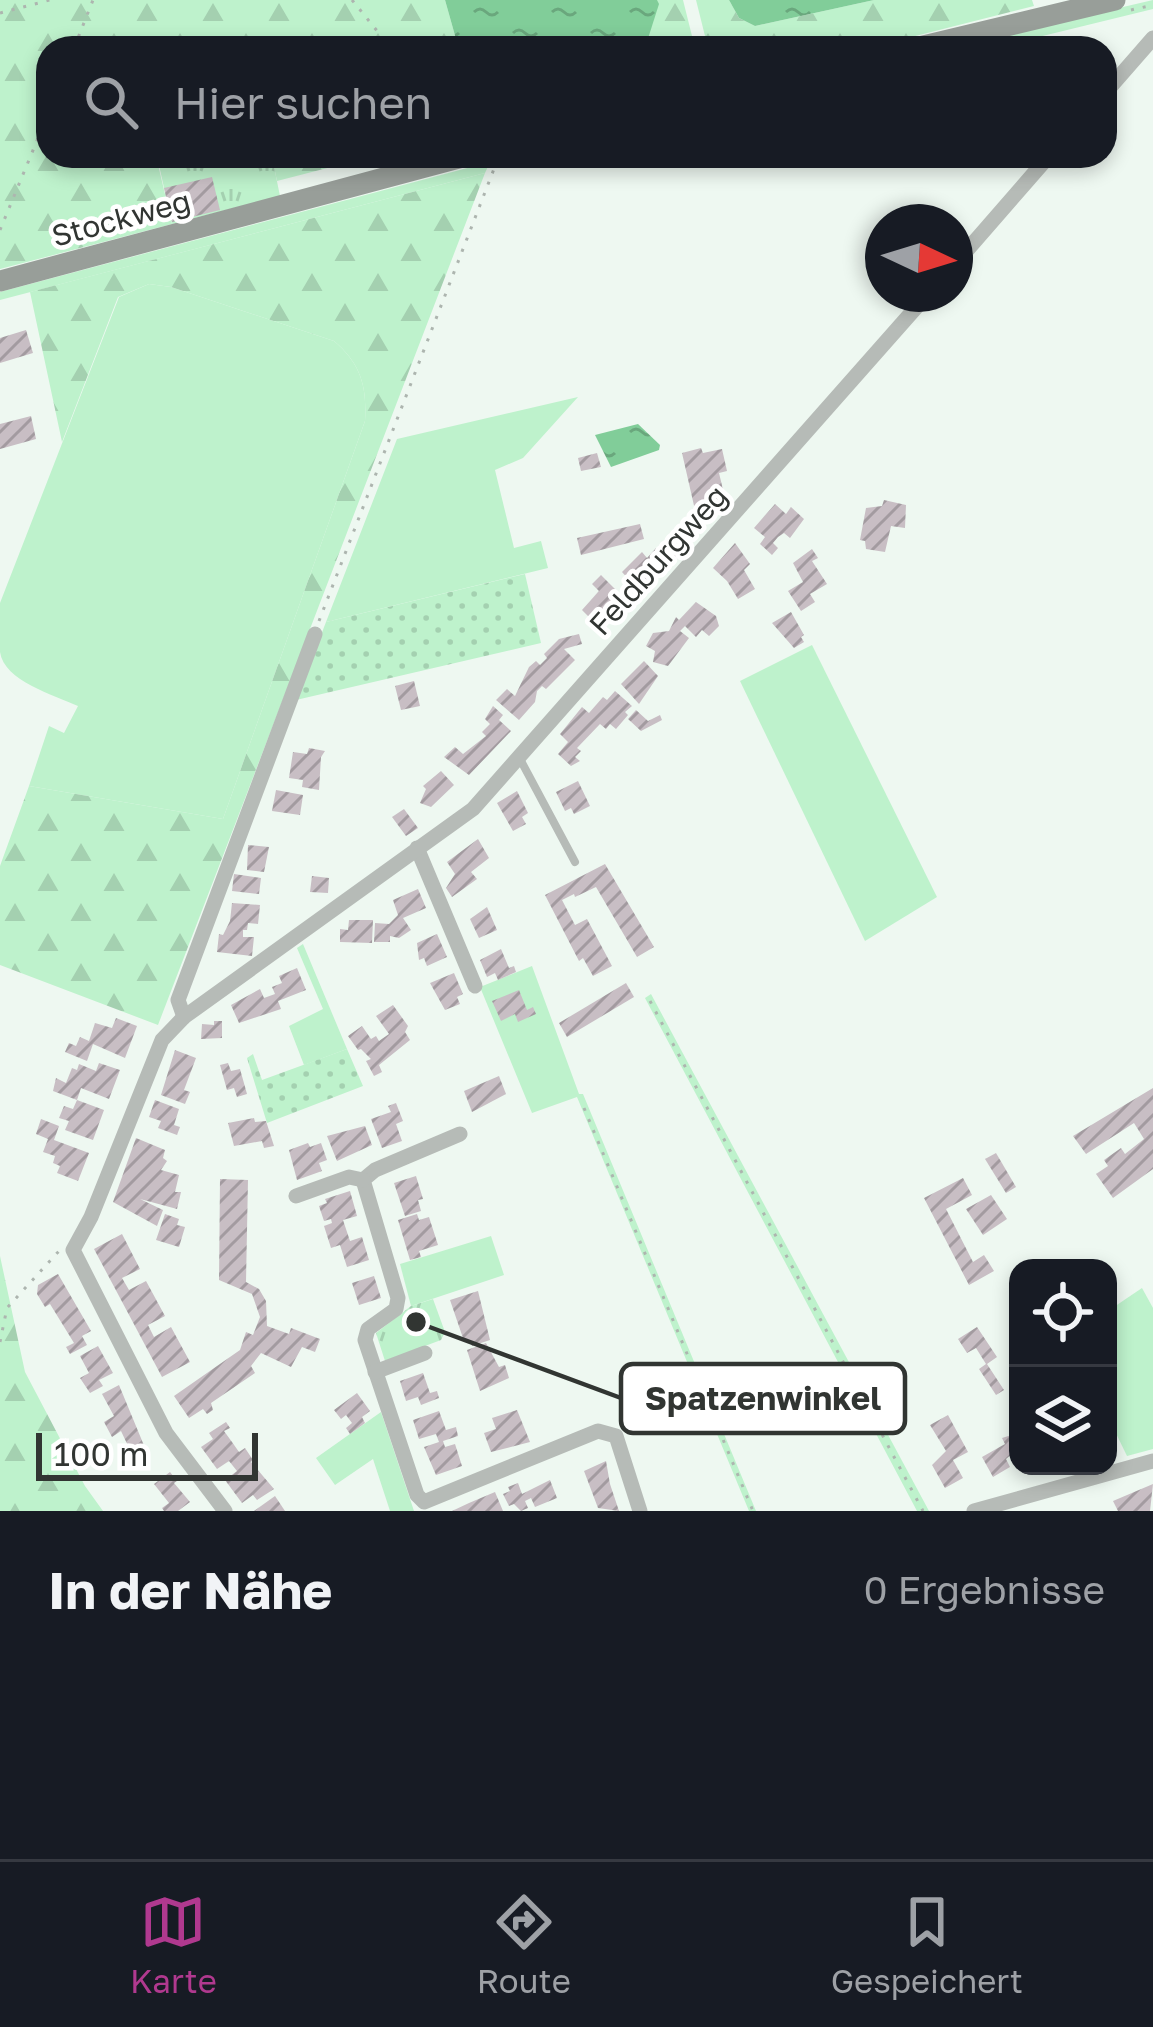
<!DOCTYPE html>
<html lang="de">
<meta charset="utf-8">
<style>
:root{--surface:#171b24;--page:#20242c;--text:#f1f3f6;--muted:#9ea1a6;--line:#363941;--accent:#b0398f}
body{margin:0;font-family:"Golos Text",sans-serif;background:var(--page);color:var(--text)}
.controls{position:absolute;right:36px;bottom:36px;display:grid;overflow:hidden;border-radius:24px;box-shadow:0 6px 18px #0003}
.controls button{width:108px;height:108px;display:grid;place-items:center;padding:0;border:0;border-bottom:3px solid var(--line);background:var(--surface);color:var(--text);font:60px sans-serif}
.compass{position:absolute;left:865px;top:204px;width:108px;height:108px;border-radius:50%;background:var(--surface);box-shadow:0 6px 18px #0003;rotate:94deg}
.scale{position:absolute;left:36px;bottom:30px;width:222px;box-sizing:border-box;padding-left:12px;border:6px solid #313532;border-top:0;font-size:33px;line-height:42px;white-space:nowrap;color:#313532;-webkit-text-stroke:9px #fff;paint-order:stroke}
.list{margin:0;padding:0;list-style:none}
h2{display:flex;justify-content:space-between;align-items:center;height:156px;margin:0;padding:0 48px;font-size:51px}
h2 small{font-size:39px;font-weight:400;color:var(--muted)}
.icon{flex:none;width:66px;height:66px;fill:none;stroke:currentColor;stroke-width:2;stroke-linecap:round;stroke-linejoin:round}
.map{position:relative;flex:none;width:1153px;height:1511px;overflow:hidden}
.search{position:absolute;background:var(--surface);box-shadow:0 6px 18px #0003;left:36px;right:36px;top:36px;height:132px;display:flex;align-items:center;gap:30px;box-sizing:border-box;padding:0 42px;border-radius:36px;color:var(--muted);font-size:45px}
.sheet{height:348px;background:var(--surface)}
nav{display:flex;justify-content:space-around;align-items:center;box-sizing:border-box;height:168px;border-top:3px solid var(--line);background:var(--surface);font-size:33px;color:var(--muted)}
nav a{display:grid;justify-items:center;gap:6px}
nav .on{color:var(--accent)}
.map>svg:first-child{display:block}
.grass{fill:#bef2cc}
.forest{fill:url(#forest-firs)}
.park{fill:url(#park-tufts)}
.garden{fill:url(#garden-dots)}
.water{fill:url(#water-ripples)}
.building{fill:url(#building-hatch)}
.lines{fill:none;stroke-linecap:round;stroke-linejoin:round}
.path{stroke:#adb5af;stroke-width:3;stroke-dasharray:3 9;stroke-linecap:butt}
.lane{stroke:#b6bbb7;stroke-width:8}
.street{stroke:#b6bbb7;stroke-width:15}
.secondary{stroke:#989e99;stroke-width:21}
.labels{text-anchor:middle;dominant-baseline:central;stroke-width:9;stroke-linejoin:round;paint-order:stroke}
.street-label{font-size:30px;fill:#313532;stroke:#fff}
.leader{fill:none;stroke:#313532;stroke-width:4.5}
.callout-dot{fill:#313532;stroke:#fff;stroke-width:4.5}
.callout{fill:#fff;stroke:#313532;stroke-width:4.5}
.callout-label{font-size:33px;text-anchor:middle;font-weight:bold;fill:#313532}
</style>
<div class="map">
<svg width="1153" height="1511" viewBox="0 0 1153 1511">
<defs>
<pattern id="forest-firs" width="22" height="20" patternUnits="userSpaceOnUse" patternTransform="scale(3)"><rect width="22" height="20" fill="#bef2cc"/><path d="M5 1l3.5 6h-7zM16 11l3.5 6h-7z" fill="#a4d0b0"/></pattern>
<pattern id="park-tufts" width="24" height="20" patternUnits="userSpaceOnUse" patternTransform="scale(3)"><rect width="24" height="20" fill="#bef2cc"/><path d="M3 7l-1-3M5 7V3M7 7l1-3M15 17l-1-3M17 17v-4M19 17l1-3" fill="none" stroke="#a4d0b0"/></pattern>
<pattern id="garden-dots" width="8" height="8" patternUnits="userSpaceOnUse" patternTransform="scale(3)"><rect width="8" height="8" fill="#bef2cc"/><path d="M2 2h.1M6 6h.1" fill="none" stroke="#a4d0b0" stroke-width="1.8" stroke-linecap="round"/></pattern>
<pattern id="water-ripples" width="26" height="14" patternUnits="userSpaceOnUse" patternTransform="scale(3)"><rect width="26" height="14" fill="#81cd99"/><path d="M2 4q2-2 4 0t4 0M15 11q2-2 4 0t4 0" fill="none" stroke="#6aa77d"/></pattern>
<pattern id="building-hatch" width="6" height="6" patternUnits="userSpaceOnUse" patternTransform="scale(3)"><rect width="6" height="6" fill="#c8bec4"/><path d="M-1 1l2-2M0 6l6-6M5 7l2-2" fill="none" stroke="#a39ba0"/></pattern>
</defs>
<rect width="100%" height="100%" fill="#eef8f1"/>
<!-- grass -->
<g class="grass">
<path d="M1153,0V9L994,48H948Z"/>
<path d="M490,162L485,173L0,300V292Z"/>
<path d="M149,284L171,287L334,341C361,364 367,386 365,421L223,819L29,786L49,726L64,733L78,706C54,695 4,681 0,652C0,637 0,619 0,603L119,297Z"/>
<path d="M578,397L523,458L495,470L514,548L541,541L548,568L326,622L397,439Z"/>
<path d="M812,645L937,897L865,941L740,681Z"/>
<path d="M303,944L347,1049L304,1065L289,1026L323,1009L297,948Z"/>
<path d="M532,966L579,1094H583L756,1511H749L577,1097L532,1113L480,987Z"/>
<path d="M651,994L929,1511H917L645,998Z"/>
<path d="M491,1236L504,1275L411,1306L400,1264Z"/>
<path d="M1142,1288L1153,1308V1449L1127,1456L1108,1417V1311Z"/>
<path d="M381,1412L414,1511H390L373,1459L335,1485L316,1458Z"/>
</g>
<!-- forest -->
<g class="forest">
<path d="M0,0H445L456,39L465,48H48V156H156L172,224L0,269Z"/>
<path d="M657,0H683L695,48H645Z"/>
<path d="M696,0H729L739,18L755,26L874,0H1032L1034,6L868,48H708Z"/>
<path d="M247,156H374L277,181L272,157L248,162Z"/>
<path d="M485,173L158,1025L0,965V866L29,786L223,819L365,421C367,386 361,364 334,341L171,287L149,284L118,297L62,442L30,292Z"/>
<path d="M0,1256L25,1372L85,1486L103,1511H0Z"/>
</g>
<!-- park -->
<g class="park">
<path d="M157,156H247L249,162L272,157L280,196L172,224Z"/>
<path d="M433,1299L445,1332L441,1340L385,1361L376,1333L411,1306Z"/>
</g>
<!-- garden -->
<g class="garden">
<path d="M525,574L541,643L296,700L326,622Z"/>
<path d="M347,1049L363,1086L267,1123L247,1058L253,1054L262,1080Z"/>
</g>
<!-- water -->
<g class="water">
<path d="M445,0H657L659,4L645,48H465L456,39Z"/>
<path d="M729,0H874L755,26L739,18Z"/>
<path d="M638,424L660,445L659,450L611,467L595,435Z"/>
</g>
<!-- building -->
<g class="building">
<path d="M212,177L220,210L172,222L164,188Z"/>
<path d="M26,330L33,353L0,363V338Z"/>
<path d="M31,416L36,439L0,449V424Z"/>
<path d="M701,448L703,453L722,449L727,471L719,473L726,502L695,510L682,453Z"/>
<path d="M597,453L601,467L581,471L578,458Z"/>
<path d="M884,500L906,505L905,528L891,526L885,552L866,549L865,541L860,540L866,508L882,506Z"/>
<path d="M775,504L786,514L791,507L804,519L790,538L784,533L778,537L773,543L778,548L772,555L760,544L765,537L754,528Z"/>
<path d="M640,524L644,539L581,555L577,538Z"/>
<path d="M735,543L750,564L744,570L755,589L738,599L727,581L713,568Z"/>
<path d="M674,547L682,555L636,595L627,586L631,582L622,572L642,552L647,558L656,548L664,556Z"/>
<path d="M812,549L818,558L812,561L827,584L810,594L815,602L801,611L788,591L803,582L793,563Z"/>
<path d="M601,575L615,589L610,594L622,605L608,619L603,614L594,622L582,610L599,591L592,584Z"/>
<path d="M696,602L716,616L719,626L709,636L702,630L696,637L685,626L680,631L689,638L668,666L653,662L655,651L646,646L653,633L669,631L676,617L679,620Z"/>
<path d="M791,612L804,635L801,637L804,642L794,648L772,623Z"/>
<path d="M579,634L582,644L564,649L575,660L546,689L542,686L537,691L535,702L519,720L496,700L507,689L515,696L529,667L536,661L540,665L547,658L544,654L559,639Z"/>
<path d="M644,661L658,676L639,704L621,684Z"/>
<path d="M414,681L420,706L401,710L395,686Z"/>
<path d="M615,691L632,706L625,712L628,715L616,729L610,724L606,729L600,724L577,748L581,751L575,757L580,761L571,766L558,754L568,742L560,734L582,707L589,713L603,697L607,700Z"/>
<path d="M493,706L503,715L499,720L511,731L469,775L444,757L455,747L463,754L486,736L482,732L490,724L485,719Z"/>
<path d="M636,710L648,721L660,715L662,720L641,731L628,719Z"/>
<path d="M309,748L325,751L321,757L319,790L302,787L303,780L289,778L293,752L307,754Z"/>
<path d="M441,771L454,785L431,807L420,803L426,789L423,786Z"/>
<path d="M578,781L590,806L574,814L571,808L565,811L556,792Z"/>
<path d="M276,790L303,795L300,815L272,811Z"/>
<path d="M517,791L528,813L522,817L526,824L513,831L497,803Z"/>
<path d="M404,809L418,828L406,836L392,817Z"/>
<path d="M478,839L489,858L471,872L477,879L452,897L446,888L455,874L447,862Z"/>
<path d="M248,845L269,847L264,872L247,870Z"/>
<path d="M605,864L654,947L637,957L596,887L575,897L574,894L562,900L575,925L587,919L612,966L593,976L583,958L579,961L545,895Z"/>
<path d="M234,874L261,878L259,894L232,891Z"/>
<path d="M312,876L329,878L328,893L310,892Z"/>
<path d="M418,889L426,908L403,918L411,930L399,938L390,936V942H374L375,923L389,924L398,915L393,900Z"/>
<path d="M232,903L260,905L258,924L248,923L247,930H243V937H254L252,956L217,952L219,934L223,935L230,921Z"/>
<path d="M487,907L497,930L479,938L470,919Z"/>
<path d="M349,920H373L372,943L340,942V929L348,930Z"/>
<path d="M437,934L447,957L427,966L424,958L419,960L417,943Z"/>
<path d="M501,949L509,968L514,966L516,972L498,980L495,973L487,977L480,960Z"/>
<path d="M297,968L306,990L278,1001L281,1009L239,1023L231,1005L260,989L264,998L275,994L272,987L282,983L279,976Z"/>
<path d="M454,973L463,994L457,997L460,1004L445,1010L430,983Z"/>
<path d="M626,983L634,997L567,1037L559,1023Z"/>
<path d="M519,990L527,1010L533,1007L536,1014L518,1022L515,1014L501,1021L492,1001Z"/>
<path d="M393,1005L408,1026L405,1032L410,1040L379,1065L382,1072L374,1076L366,1061L371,1059L361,1049L358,1050L348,1036L362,1026L371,1039L376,1036L379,1041L389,1034L376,1016Z"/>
<path d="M116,1018L137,1026L125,1058L93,1044L87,1061L65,1052L69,1043L76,1046L80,1037L89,1041L95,1023L112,1028Z"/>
<path d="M214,1021H222V1038L201,1039L202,1024L214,1025Z"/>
<path d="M175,1050L196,1058L184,1090L190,1092L185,1104L161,1095Z"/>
<path d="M99,1063L120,1070L109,1099L81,1088L77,1100L53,1091L56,1078L66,1083L72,1068L77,1070L79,1064L96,1071Z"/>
<path d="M228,1063L231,1071L240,1069L247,1094L237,1097L234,1088L227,1090L220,1065Z"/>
<path d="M499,1076L506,1094L472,1112L464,1091Z"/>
<path d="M1153,1088V1169L1113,1198L1096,1174L1108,1166L1104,1160L1121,1148L1125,1154L1144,1139L1134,1123L1086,1154L1073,1136Z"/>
<path d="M77,1100L104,1110L93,1140L65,1130L69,1121L59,1118L64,1106L73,1109Z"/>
<path d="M155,1100L179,1109L174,1125L180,1127L177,1135L158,1128L161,1121L149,1117Z"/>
<path d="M396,1103L403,1121L396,1124L402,1141L382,1148L371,1119L391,1112L388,1106Z"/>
<path d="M254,1118L255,1122L266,1121L274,1146L264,1148L262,1141L234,1146L228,1123Z"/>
<path d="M41,1119L59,1126L54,1140L89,1153L78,1181L57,1173L60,1166L53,1163L55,1156L43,1152L48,1139L36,1134Z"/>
<path d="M365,1126L372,1145L337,1161L327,1136Z"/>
<path d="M136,1138L165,1150L163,1158L167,1161L161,1170L179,1175L175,1192H181L177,1209L140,1199L163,1210L157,1226L113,1202Z"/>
<path d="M308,1143L310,1147L321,1143L327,1160L319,1163L322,1171L297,1180L289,1150Z"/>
<path d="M996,1153L1016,1187L1006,1193L985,1159Z"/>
<path d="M416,1176L423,1199L418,1200L421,1211L405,1216L394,1183Z"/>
<path d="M963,1178L972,1195L946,1209L973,1262L984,1255L994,1271L969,1285L924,1198Z"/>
<path d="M220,1179L248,1180L246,1282L259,1289L266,1301L267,1326L289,1334L291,1328L320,1339L315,1352L302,1347L291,1367L261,1353L251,1366L255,1373L211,1403L213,1410L207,1414L203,1409L189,1418L174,1396L240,1350L246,1332L253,1335L260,1317L252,1294L219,1280Z"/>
<path d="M350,1191L357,1216L343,1220L350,1241L362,1237L369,1260L347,1267L340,1245L331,1248L324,1226L332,1223L331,1219L324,1221L319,1206L327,1203L325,1199Z"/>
<path d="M991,1195L1007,1219L983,1235L966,1209Z"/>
<path d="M165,1214L179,1219L177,1225L185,1227L179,1247L156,1240Z"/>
<path d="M417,1214L419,1220L429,1217L438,1245L419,1251L421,1257L410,1260L398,1220Z"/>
<path d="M122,1234L140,1269L122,1278L129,1290L146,1281L165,1316L148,1325L154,1337L171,1327L190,1362L162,1377L94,1249Z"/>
<path d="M58,1274L91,1331L82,1336L87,1345L70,1354L66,1347L74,1343L50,1304L45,1307L37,1294L38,1285Z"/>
<path d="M374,1276L381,1298L359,1305L352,1283Z"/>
<path d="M478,1291L490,1340L472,1346L470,1340L464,1341L450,1300Z"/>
<path d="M977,1327L997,1357L987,1364L1004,1390L996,1395L979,1369L986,1364L976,1348L967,1353L958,1339Z"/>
<path d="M486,1343L499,1367L505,1365L509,1378L480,1391L467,1350Z"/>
<path d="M98,1346L113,1373L99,1380L103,1386L90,1393L80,1378L89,1373L80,1356Z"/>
<path d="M423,1373L430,1393L437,1391L439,1398L421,1405L418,1397L406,1401L400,1381Z"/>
<path d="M119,1385L150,1460L138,1467L121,1431L112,1437L104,1422L114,1416L102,1394Z"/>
<path d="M357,1393L370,1411L362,1417L365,1423L350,1434L346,1428L352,1423L346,1415L341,1419L334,1410Z"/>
<path d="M517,1410L530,1442L491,1452L484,1433L496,1429L492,1418Z"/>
<path d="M439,1411L446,1430L456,1427L458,1436L443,1441L445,1447L455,1444L462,1466L436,1475L424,1447L439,1442L436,1434L419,1439L413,1420Z"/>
<path d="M948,1415L968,1452L953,1460L963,1478L945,1488L932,1465L946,1451L930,1425Z"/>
<path d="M226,1422L230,1428L224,1431L232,1442L239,1452L245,1448L253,1460L251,1462L274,1489L257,1500L253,1495L242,1503L225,1480L237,1471L229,1461L217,1469L201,1447L213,1439L209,1433Z"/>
<path d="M1018,1433V1449L1006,1459L1010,1467L993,1477L982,1457L1005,1444L1002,1438Z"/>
<path d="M606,1461L610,1484L619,1511L598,1508L584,1471Z"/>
<path d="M170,1472L177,1481L174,1483L190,1502L178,1511H164L162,1508L169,1503L154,1484Z"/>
<path d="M550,1480L557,1498L535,1507L531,1498L525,1501L528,1508L521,1511L514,1504L509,1506L503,1494L510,1491L508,1487L518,1483L522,1494Z"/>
<path d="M1153,1484L1150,1511H1118L1113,1501Z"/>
<path d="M495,1492L503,1511H452L469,1503Z"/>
<path d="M275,1496L285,1511H254Z"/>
</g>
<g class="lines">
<!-- path -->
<g class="path">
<path d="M352,0L391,48"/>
<path d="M1131,10L1153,5"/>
<path d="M0,13L50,0"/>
<path d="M74,48L93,0"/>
<path d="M497,166L536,156"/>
<path d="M0,230L48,114"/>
<path d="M319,621L499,156"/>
<path d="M650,1001L923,1511"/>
<path d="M584,1108L753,1511"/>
<path d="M0,1342L7,1308L59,1251"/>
</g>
<!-- lane -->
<path class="lane" d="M520,759L575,862"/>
<!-- street -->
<g class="street">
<path d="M1105,93L1153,38"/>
<path d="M955,264L1049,156"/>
<path d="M417,848L475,986"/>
<path d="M184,1017L178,1000L315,634"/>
<path d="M460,1134L375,1170L363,1180L398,1298L396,1309L368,1329L365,1340L417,1495L424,1502L598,1431L616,1436L640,1511"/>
<path d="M296,1196L349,1177L363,1180"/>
<path d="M375,1372L425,1353"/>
<path d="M225,1511L166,1433L73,1250L91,1217L162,1040L184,1017L473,809L928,294"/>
<path d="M974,1511L1153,1461"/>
</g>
<!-- secondary -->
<g class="secondary">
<path d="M915,48L1115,0"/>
<path d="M0,281L466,156"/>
</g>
</g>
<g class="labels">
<!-- street labels -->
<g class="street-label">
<text transform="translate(121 218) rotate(-15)">Stockweg</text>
<text transform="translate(658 560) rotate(-48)">Feldburgweg</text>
</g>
</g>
<!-- callouts -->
<path class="leader" d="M416 1322L621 1398"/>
<circle class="callout-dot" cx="416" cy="1322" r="12"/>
<rect class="callout" x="621" y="1364" width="284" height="69" rx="12"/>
<g class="callout-label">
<text x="763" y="1410">Spatzenwinkel</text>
</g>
</svg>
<div class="controls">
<button><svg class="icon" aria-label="locate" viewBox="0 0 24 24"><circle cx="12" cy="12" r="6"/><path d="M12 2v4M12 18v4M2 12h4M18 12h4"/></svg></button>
<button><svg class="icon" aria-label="layers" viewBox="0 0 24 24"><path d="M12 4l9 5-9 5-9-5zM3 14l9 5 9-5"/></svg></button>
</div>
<svg class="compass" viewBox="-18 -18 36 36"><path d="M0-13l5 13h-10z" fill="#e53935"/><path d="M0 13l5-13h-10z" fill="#9ea1a6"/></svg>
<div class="scale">100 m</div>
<div class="search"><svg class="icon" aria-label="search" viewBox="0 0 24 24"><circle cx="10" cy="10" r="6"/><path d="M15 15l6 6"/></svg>Hier suchen</div>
</div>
<section class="sheet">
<h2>In der Nähe<small>0 Ergebnisse</small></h2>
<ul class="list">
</ul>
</section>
<nav>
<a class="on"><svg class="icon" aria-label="map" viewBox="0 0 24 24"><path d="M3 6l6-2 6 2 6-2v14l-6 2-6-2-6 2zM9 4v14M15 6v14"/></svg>Karte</a>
<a><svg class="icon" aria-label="directions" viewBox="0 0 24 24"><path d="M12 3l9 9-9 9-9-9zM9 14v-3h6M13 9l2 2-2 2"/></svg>Route</a>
<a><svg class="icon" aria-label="saved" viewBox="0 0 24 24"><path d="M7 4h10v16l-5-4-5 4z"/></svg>Gespeichert</a>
</nav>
